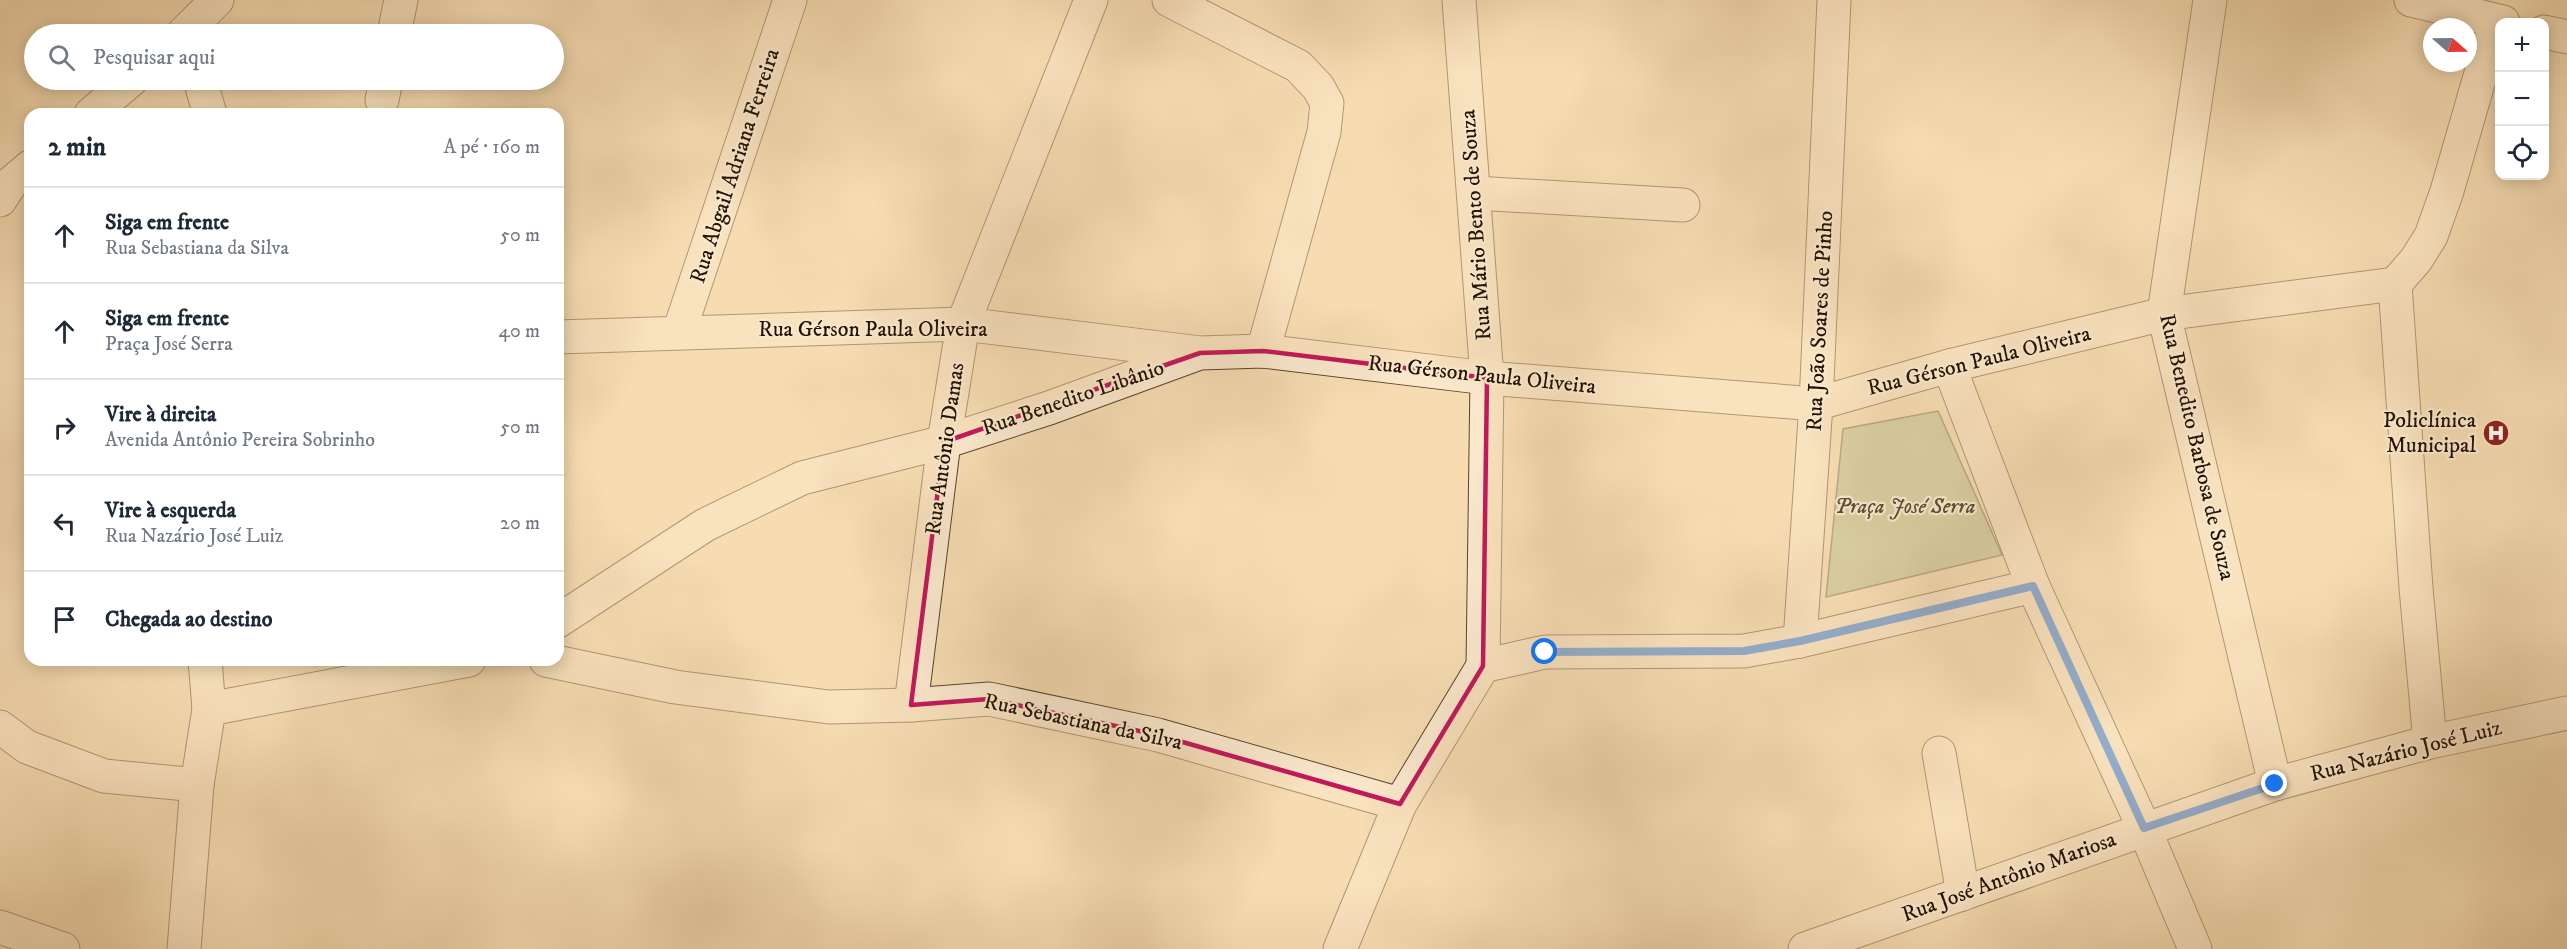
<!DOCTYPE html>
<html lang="pt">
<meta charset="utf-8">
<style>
:root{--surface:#fff;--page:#f2f2f3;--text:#1f2937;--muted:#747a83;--line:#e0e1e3}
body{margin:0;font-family:"IM FELL DW Pica",serif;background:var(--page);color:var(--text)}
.controls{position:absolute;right:18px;top:18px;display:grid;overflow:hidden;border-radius:12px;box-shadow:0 3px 15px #0003}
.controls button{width:54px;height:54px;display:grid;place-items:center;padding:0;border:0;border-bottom:2px solid var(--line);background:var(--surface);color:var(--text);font:30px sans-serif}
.compass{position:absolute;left:2423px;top:18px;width:54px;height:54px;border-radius:50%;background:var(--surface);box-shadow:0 3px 15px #0003;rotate:110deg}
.stop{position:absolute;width:18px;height:18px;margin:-14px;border:4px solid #1a73e8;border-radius:50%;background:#fff}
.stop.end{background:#1a73e8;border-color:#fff;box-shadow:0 2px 6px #0008}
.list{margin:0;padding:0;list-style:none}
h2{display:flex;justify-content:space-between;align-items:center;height:78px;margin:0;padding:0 24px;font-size:26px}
h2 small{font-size:20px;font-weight:400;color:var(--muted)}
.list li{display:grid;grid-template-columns:39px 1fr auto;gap:18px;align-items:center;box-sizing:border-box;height:96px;padding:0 24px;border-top:2px solid var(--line)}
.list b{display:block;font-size:22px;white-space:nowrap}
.list p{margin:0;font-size:20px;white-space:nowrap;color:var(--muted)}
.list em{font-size:20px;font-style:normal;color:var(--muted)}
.icon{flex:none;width:33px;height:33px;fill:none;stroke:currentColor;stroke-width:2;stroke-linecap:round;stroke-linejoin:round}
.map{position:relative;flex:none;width:2567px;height:949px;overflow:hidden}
.search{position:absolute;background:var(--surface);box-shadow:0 3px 15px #0003;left:24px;top:24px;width:540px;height:66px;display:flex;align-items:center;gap:15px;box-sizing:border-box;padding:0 21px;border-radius:33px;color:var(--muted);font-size:22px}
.panel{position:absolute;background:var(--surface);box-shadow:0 3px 15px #0003;left:24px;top:108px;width:540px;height:558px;border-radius:18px}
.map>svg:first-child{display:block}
.green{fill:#b7c290;stroke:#6d6a48;stroke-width:1.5}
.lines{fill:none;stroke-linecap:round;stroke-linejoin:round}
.minor-casing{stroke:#58442d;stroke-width:35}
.minor{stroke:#fae8cd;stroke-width:33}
.route{stroke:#1a73e8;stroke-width:8}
.marked{fill:none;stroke:#c2185b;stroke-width:4.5;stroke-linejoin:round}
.labels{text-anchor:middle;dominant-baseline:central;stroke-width:4.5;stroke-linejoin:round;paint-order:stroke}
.street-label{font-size:22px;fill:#231201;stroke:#fae8cd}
.poi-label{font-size:22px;fill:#231201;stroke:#fae8cd;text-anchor:end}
.park-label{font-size:22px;font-style:italic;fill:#575033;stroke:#fae8cd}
</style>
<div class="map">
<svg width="2567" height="949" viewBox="0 0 2567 949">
<rect width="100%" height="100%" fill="#f7dcb2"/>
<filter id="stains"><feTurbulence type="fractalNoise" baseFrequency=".00333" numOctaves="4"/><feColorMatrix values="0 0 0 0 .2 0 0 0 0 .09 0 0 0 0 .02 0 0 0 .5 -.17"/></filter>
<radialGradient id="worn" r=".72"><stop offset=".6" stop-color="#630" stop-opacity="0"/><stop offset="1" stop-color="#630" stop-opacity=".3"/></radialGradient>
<!-- green -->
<path class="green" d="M1938,411L2002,555L1826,597L1843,429Z"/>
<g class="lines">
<defs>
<g id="minor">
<path d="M1169,0L1298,66L1318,87L1327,103L1324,132L1263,351"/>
<path d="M1459,0L1487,378L1483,666"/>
<path d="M2210,0L2164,314L2275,784"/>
<path d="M2411,0L2503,22"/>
<path d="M2544,32L2567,37"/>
<path d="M183,34L217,0"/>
<path d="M394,34L401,0"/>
<path d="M200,80L210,114"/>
<path d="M382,100L386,80"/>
<path d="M91,114L131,80"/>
<path d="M1475,193L1683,205"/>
<path d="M0,200L11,183L30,167"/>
<path d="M679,332L790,0"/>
<path d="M558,337L963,324L1200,353L1263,351L1487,378L1816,404L1949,366L2164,314L2395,284"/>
<path d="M1949,366L2033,586L2144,828L2195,949"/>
<path d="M558,621L705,525L802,478L944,442L1049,408L1194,355"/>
<path d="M1800,641L1816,404L1834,0"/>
<path d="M546,660L675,687L829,707L911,705L989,699L1158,735L1400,804"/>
<path d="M911,705L944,442L963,324L1091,0"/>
<path d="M209,709L469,660"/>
<path d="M0,727L27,747L104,776L197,785"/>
<path d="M2430,742L2416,588L2395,284L2416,260L2431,236L2447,191L2496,21"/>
<path d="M1939,753L1963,894"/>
<path d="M0,927L63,949"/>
<path d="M184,949L197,785L209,709L205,660"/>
<path d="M1340,949L1400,804L1483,666L1545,652L1744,651L1800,641L2033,586"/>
<path d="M1805,949L2275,784L2430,742L2567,713"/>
</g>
</defs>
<!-- minor casing -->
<use href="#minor" class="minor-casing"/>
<!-- minor -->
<use href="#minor" class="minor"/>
</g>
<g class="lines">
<!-- route -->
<path class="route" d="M1545,652L1744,651L1800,641L2033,586L2144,828L2275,784"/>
</g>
<!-- marked area -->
<path d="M0 0H2567V949H0ZM1263,351L1487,378L1483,666L1400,804L1158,735L989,699L911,705L944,442L1200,353Z" fill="#f7dcb2" fill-opacity=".55" fill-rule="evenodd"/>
<path class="marked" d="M1263,351L1487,378L1483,666L1400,804L1158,735L989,699L911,705L944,442L1200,353Z"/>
<!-- icons -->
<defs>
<symbol id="hospital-disc" viewBox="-11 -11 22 22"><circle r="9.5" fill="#8f2418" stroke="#fae8cd"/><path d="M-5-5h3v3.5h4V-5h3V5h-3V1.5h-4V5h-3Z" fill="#fff"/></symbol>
</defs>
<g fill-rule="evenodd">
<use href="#hospital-disc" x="2481" y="418" width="30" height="30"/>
</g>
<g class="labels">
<!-- street labels -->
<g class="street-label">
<text transform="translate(735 166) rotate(-72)">Rua Abgail Adriana Ferreira</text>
<text transform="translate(1476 225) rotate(-94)">Rua Mário Bento de Souza</text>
<text transform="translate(1820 321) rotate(-87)">Rua João Soares de Pinho</text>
<text x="873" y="329">Rua Gérson Paula Oliveira</text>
<text transform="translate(1979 361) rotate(-14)">Rua Gérson Paula Oliveira</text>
<text transform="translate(1482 375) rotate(6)">Rua Gérson Paula Oliveira</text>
<text transform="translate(1073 398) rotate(-19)">Rua Benedito Libânio</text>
<text transform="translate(2197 447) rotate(77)">Rua Benedito Barbosa de Souza</text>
<text transform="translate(945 449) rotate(-82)">Rua Antônio Damas</text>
<text transform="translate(1083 722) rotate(12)">Rua Sebastiana da Silva</text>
<text transform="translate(2406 751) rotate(-14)">Rua Nazário José Luiz</text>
<text transform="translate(2009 877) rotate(-20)">Rua José Antônio Mariosa</text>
</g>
<!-- poi labels -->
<g class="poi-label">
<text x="2476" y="420">Policlínica<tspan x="2476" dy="25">Municipal</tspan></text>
</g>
<!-- park labels -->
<g class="park-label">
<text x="1905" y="506">Praça José Serra</text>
</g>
</g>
<rect width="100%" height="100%" filter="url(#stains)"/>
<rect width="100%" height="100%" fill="url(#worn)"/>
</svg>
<div class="controls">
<button>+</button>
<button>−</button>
<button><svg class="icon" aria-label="locate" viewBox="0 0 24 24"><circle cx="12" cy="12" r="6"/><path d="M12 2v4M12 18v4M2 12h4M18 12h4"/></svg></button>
</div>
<svg class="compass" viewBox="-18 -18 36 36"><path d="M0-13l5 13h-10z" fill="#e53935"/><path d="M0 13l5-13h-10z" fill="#747a83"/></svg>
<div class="stop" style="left:1545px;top:652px"></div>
<div class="stop end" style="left:2275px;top:784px"></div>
<div class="search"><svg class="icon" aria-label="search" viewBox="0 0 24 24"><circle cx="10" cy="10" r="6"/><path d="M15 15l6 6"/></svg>Pesquisar aqui</div>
<section class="panel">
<h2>2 min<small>A pé · 160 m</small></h2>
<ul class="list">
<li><svg class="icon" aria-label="ahead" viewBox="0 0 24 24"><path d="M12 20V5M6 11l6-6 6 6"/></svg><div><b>Siga em frente</b><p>Rua Sebastiana da Silva</p></div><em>50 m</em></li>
<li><svg class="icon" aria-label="ahead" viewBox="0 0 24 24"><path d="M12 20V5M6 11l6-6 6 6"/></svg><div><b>Siga em frente</b><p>Praça José Serra</p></div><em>40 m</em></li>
<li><svg class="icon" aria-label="right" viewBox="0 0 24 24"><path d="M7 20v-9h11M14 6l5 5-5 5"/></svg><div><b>Vire à direita</b><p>Avenida Antônio Pereira Sobrinho</p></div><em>50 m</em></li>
<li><svg class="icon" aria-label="left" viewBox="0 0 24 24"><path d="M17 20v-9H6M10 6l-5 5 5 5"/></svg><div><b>Vire à esquerda</b><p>Rua Nazário José Luiz</p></div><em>20 m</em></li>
<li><svg class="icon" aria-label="arrive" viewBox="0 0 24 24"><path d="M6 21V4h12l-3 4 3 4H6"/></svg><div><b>Chegada ao destino</b></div></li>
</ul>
</section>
</div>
